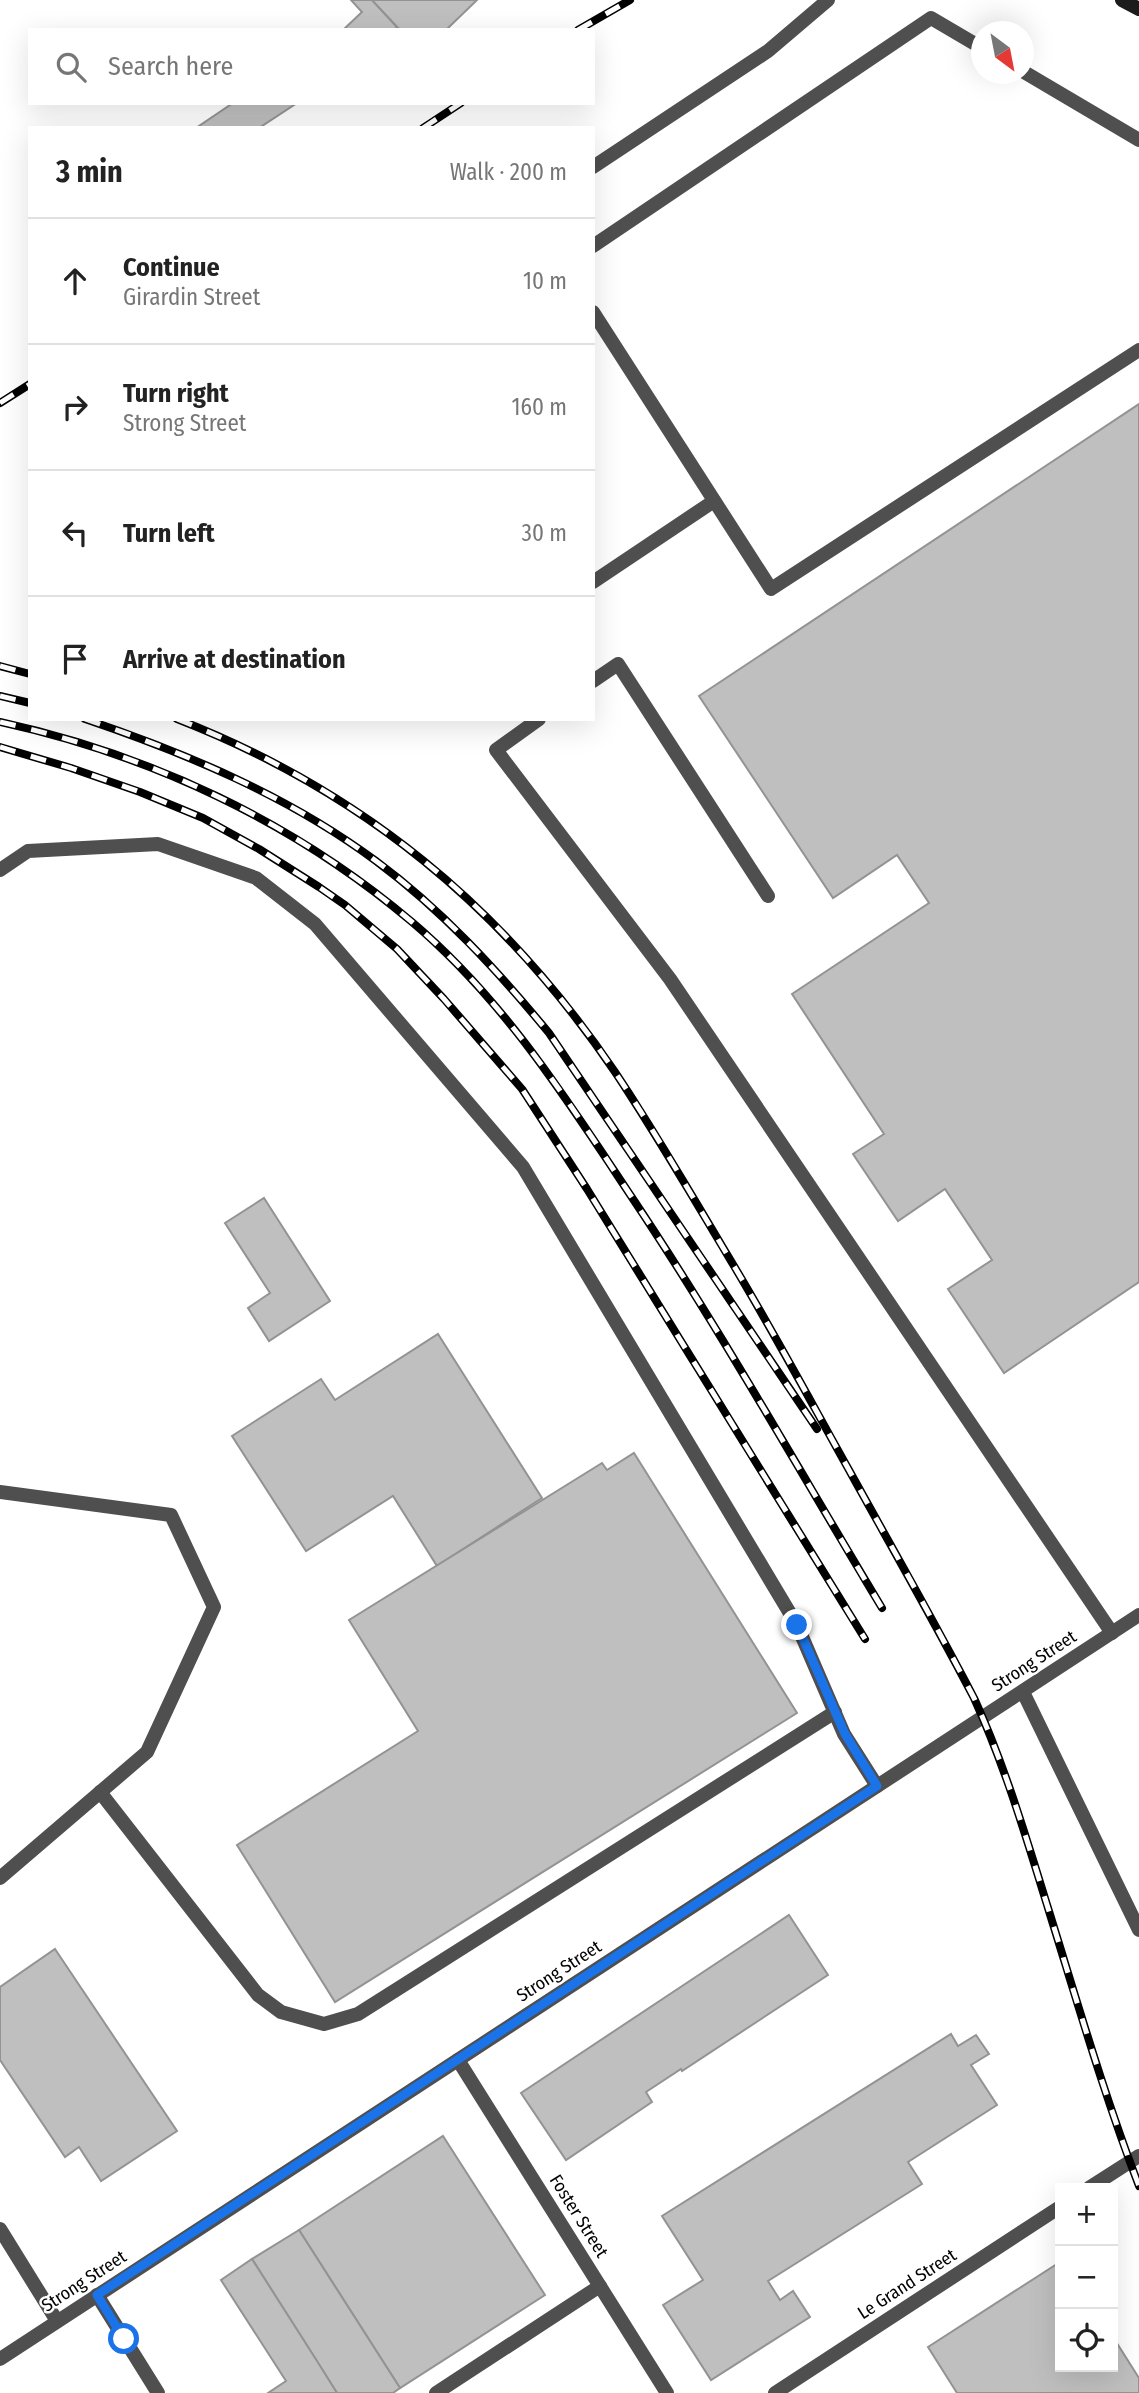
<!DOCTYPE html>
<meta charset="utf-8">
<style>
:root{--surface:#fff;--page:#f2f2f2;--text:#222;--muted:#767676;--line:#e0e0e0}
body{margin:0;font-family:"Fira Sans Condensed",sans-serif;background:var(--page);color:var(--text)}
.controls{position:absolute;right:21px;bottom:21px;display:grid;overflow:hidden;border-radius:0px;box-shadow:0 7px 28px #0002}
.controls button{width:63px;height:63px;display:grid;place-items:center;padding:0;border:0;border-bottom:2px solid var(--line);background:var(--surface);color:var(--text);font:35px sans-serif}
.compass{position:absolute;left:971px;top:21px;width:63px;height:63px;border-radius:50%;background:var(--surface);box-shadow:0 7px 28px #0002;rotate:148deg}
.stop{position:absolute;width:21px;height:21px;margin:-16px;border:5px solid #1a73e8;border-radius:50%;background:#fff}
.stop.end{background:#1a73e8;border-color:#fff;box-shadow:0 2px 7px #0008}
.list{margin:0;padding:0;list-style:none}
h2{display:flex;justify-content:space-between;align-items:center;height:91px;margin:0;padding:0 28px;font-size:30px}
h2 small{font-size:23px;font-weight:400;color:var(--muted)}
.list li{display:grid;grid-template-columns:46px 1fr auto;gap:21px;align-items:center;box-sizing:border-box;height:126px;padding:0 28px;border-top:2px solid var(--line)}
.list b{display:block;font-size:26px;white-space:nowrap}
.list p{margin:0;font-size:23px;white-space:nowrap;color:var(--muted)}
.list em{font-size:23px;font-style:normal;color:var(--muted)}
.icon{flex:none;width:38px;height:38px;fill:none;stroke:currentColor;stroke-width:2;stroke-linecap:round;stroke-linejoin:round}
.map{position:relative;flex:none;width:1139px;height:2393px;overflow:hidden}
.search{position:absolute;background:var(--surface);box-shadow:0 7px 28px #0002;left:28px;top:28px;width:567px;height:77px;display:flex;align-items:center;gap:18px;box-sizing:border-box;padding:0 24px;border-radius:0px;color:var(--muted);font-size:26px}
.panel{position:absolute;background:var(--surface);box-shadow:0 7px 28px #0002;left:28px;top:126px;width:567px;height:595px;border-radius:0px}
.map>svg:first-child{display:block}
.building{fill:#bfbfbf;stroke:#939393;stroke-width:2}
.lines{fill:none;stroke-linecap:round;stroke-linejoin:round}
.service{stroke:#4f4f4f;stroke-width:14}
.minor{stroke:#4f4f4f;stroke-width:14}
.secondary{stroke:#1c1c1c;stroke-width:14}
.rail-casing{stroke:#000;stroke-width:8}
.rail{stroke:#fff;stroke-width:5;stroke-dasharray:16;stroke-linecap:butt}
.route{stroke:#1a73e8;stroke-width:9}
.labels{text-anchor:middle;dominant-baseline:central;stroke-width:5;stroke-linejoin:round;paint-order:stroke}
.street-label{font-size:18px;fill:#000;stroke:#fff}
</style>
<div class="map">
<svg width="1139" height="2393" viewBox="0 0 1139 2393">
<rect width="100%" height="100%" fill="#fff"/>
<!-- building -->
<g class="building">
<path d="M351,0H372L397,27L394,30H343L362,12Z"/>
<path d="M372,0H477L446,30H400Z"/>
<path d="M233,103H297L259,128H196Z"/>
<path d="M1139,404V1282L1004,1373L948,1289L992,1260L945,1189L898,1221L853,1154L884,1134L792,994L929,903L897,855L833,898L699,696Z"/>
<path d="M264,1198L330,1301L269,1341L248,1308L270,1293L225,1223Z"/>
<path d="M438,1334L542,1498L437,1566L393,1496L306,1551L232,1436L321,1379L335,1400Z"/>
<path d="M634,1453L797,1713L335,2002L237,1845L418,1731L349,1620L602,1463L607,1470Z"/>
<path d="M789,1915L828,1975L682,2071L681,2069L646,2092L652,2102L566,2160L521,2093Z"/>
<path d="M55,1949L177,2131L101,2181L79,2147L65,2157L0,2060V1987Z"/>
<path d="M951,2034L958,2046L976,2035L989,2054L971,2065L997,2105L908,2162L922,2184L768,2281L780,2300L793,2291L810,2317L711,2380L663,2305L703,2280L662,2216Z"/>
<path d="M443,2136L545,2295L400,2388L299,2230Z"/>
<path d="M299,2230L400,2388L393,2393H337L252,2259Z"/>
<path d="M252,2259L317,2361L337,2393H268L286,2381L221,2280Z"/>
<path d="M1060,2262V2367H1113V2337L1139,2378V2393H957L928,2347Z"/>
</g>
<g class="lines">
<!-- service -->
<g class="service">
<path d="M1024,72L1139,140"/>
<path d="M593,167L768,51L828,0"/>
<path d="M593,246L931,18L982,48"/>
<path d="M593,312L771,589L1139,350"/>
<path d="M593,582L714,501"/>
<path d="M593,681L618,664L768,896"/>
<path d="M539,719L496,750L670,979L1112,1633"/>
<path d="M0,870L28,851L158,844L256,878L315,924L523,1167L797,1625L844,1734L877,1786"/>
<path d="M0,1492L171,1515L214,1607L147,1752L0,1878"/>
<path d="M1023,1692L1139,1930"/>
<path d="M100,1792L258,1995L281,2012L324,2024L358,2014L835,1712"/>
<path d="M0,2229L57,2321"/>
<path d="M436,2393L600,2286"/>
</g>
<!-- minor -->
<g class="minor">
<path d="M458,2060L667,2393"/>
<path d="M1089,2188L1139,2156"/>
<path d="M97,2295L158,2393"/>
<path d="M0,2359L1139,1615"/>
<path d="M775,2393L1060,2207"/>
</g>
<!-- secondary -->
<path class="secondary" d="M1122,0L1139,9"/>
<defs>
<g id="rail">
<path d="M578,30L630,0"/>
<path d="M423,128L461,103"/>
<path d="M0,403L30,384"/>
<path d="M0,666L30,674"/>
<path d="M0,696L30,703"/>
<path d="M85,719C188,754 288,796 376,861C442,910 497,970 549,1033L817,1429"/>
<path d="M177,719C362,791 503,907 615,1072C657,1135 695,1201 734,1266C774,1333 811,1402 849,1470C891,1546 934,1621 974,1698C1005,1766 1026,1837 1048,1908C1077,2001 1104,2095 1139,2186"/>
<path d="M0,722C151,755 294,822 412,922C503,999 566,1098 631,1196C720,1329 799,1470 882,1608"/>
<path d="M0,747L71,768L140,792L203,818L259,849L319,887L345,905L397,949L444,999L522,1089L587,1189L865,1639"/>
</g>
</defs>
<!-- rail casing -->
<use href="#rail" class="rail-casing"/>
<!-- rail -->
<use href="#rail" class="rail"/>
</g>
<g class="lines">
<!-- route -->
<path class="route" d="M124,2339L97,2295L877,1786L845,1734L797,1625"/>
</g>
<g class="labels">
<!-- street labels -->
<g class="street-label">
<text transform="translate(1034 1661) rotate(-33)">Strong Street</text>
<text transform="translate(559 1971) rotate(-33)">Strong Street</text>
<text transform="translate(579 2216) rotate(58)">Foster Street</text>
<text transform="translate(84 2281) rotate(-33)">Strong Street</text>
<text transform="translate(907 2284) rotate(-33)">Le Grand Street</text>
</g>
</g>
</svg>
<div class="controls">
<button>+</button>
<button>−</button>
<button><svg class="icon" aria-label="locate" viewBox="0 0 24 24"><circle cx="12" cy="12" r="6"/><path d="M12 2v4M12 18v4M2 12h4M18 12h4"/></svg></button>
</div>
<svg class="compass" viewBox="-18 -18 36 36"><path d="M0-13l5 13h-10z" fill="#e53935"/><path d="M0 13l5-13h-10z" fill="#767676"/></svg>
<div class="stop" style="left:124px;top:2339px"></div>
<div class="stop end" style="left:797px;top:1625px"></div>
<div class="search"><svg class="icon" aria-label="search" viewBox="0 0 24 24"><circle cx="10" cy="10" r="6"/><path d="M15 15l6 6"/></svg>Search here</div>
<section class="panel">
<h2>3 min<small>Walk · 200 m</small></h2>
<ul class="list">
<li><svg class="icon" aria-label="ahead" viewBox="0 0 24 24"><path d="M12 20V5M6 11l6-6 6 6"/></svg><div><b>Continue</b><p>Girardin Street</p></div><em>10 m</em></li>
<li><svg class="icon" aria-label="right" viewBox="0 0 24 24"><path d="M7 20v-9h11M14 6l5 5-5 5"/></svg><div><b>Turn right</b><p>Strong Street</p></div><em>160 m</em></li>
<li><svg class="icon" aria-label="left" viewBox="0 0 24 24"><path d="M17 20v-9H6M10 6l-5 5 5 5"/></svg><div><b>Turn left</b></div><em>30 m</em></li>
<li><svg class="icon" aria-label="arrive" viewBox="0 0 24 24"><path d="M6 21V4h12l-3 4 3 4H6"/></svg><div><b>Arrive at destination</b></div></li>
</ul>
</section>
</div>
